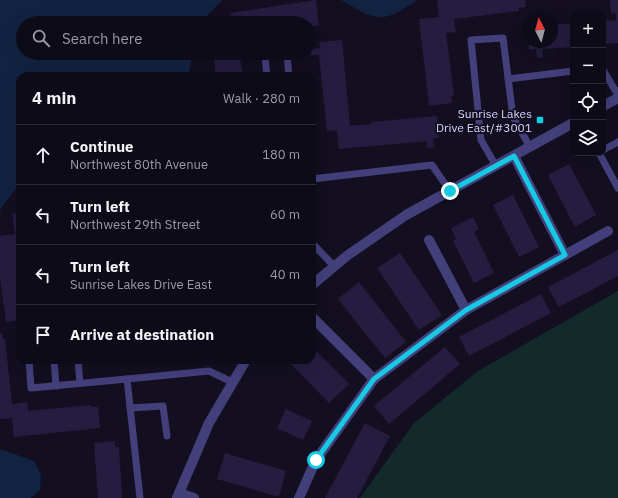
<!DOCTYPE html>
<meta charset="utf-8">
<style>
:root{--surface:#0e0b18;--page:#171421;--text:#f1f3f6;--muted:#9b9ba2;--line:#2e2b37}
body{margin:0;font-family:"IBM Plex Sans",sans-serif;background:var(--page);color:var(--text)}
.controls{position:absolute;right:12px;top:12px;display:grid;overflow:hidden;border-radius:8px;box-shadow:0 4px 16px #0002}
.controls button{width:36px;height:36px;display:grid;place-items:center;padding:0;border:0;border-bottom:1px solid var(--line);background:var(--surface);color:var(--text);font:20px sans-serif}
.compass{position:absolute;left:522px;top:12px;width:36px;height:36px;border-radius:50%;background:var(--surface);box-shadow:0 4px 16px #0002;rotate:354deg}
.stop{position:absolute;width:12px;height:12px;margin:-9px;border:3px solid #17c9e3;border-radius:50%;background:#fff}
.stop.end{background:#17c9e3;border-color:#fff;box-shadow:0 1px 4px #0008}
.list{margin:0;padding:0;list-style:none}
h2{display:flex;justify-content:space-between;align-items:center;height:52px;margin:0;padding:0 16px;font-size:17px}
h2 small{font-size:13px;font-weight:400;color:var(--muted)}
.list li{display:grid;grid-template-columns:26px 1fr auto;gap:12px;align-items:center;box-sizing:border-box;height:60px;padding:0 16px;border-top:1px solid var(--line)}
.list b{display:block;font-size:15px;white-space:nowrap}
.list p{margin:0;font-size:13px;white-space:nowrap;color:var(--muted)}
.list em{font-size:13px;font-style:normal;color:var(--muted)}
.icon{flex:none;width:22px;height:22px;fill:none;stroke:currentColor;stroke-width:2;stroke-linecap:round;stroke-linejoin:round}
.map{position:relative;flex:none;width:618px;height:498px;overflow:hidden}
.search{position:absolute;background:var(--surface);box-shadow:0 4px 16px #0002;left:16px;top:16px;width:300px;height:44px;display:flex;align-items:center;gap:10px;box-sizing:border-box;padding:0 14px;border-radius:22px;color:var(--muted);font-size:15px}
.panel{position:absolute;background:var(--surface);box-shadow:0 4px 16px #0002;left:16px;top:72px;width:300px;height:292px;border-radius:12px}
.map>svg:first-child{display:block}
.green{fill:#132a2a}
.water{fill:#122342}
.building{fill:#251d40}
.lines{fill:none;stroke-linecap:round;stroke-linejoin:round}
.lane{stroke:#433f7b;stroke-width:7}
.street{stroke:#433f7b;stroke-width:10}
.route{stroke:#17c9e3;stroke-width:5}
.poi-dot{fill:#17c9e3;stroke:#130f20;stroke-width:1.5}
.labels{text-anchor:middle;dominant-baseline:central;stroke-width:4;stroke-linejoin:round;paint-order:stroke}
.poi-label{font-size:12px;fill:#d9d3fb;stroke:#130f20;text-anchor:end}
</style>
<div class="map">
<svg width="618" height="498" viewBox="0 0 618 498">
<rect width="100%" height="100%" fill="#130f20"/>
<!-- green -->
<path class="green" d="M618,291V498H360L414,423L478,371Z"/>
<!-- water -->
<g class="water">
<path d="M0,0H222L200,23H23V53H193L188,76H20V183L0,210Z"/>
<path d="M341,0H417C381,25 377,21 341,0Z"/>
<path d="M0,449L34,461L41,475L40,490L31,498H0Z"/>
</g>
<!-- building -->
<g class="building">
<path d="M316,0L319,25L309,27V23H231L230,13Z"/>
<path d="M437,0H525L526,7L519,8V11L454,19L456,32L446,33L454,96H451L452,103L429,106L419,19L439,17Z"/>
<path d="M610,0H618V43L603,44V21L616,20V13L611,14Z"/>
<path d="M573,23V47L542,49L543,57L537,58L536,49L529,50V42H552V25Z"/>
<path d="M342,40L350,126L371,124V122L437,116L439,138H433L434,147L427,148V141L339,149L337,130L327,131L319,55H311V49L320,48L319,42Z"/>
<path d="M216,53H239L243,76H216L214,60L217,59Z"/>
<path d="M569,164L596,215L575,227L548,175Z"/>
<path d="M513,195L539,247L519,257L493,205Z"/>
<path d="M20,212V320L6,322L0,276V236L15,234L12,213Z"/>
<path d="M473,217L479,229L474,232L494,273L474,283L453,241L456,239L451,228Z"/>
<path d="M618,250V276L559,307L548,287Z"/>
<path d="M400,253L442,315L419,330L377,268Z"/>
<path d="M359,282L406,342L385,358L338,299Z"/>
<path d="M541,294L551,313L469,356L459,337Z"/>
<path d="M0,333H2L3,339H5L12,404L27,402L28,411L91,405V407H98L100,428L14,437L12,418L0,419Z"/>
<path d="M312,347L349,384L329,403L287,360H312Z"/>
<path d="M445,347L460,364L389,424L374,406Z"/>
<path d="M286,409L312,421L303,440L277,428Z"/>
<path d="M365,423L390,436L357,498H325Z"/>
<path d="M115,441V447H119L122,498H98L94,443Z"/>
<path d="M225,453L286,471L279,497L217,479Z"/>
</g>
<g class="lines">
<!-- lane -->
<g class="lane">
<path d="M603,70L618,95"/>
<path d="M267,76L265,57L287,55L289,76"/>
<path d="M508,79L573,71"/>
<path d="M603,150L618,142"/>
<path d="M599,153L618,188"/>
<path d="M496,166L481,140L471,40L503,38L513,117L530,147"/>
<path d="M312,179L432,165L450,191"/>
<path d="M312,243L334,266"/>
<path d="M29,360L31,388L127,379"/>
<path d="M54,360L56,386"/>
<path d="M78,360L80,383"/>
<path d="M130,408L163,406L167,436"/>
<path d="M140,498L127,379L209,371L232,382"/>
</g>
<!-- street -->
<g class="street">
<path d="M603,106L618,98"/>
<path d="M514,156L565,255"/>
<path d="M429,240L466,310"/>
<path d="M312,285L348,255L406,215L573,123"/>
<path d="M312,317L374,379"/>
<path d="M179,493L194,498"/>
<path d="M177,498L209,423L246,360"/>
<path d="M299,498L316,460L374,379L466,310L608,231"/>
</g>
</g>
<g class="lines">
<!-- route -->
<path class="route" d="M316,460L374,379L466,310L565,255L514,156L450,191"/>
</g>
<!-- markers -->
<rect class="poi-dot" x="536" y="116" width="8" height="8" rx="2"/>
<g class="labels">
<!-- poi labels -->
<g class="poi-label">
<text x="532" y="113">Sunrise Lakes<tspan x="532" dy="14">Drive East/#3001</tspan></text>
</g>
</g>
</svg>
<div class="controls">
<button>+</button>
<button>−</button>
<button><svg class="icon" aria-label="locate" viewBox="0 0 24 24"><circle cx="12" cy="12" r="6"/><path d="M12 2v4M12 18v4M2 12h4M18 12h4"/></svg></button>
<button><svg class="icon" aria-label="layers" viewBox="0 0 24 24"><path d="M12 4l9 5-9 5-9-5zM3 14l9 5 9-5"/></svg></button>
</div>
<svg class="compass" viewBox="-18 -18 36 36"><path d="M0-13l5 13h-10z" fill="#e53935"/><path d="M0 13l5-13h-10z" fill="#9b9ba2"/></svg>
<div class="stop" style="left:316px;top:460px"></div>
<div class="stop end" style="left:450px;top:191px"></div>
<div class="search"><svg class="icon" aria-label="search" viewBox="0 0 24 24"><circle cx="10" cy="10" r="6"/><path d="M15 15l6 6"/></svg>Search here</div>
<section class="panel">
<h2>4 min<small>Walk · 280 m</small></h2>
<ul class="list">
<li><svg class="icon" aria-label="ahead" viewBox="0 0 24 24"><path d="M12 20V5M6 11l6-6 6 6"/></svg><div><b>Continue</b><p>Northwest 80th Avenue</p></div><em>180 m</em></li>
<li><svg class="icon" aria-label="left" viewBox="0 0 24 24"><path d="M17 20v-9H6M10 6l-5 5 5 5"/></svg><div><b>Turn left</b><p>Northwest 29th Street</p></div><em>60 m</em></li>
<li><svg class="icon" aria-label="left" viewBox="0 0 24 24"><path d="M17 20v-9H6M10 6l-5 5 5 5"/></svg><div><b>Turn left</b><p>Sunrise Lakes Drive East</p></div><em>40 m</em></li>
<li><svg class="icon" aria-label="arrive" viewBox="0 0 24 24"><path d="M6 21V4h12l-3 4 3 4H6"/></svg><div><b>Arrive at destination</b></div></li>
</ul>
</section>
</div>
